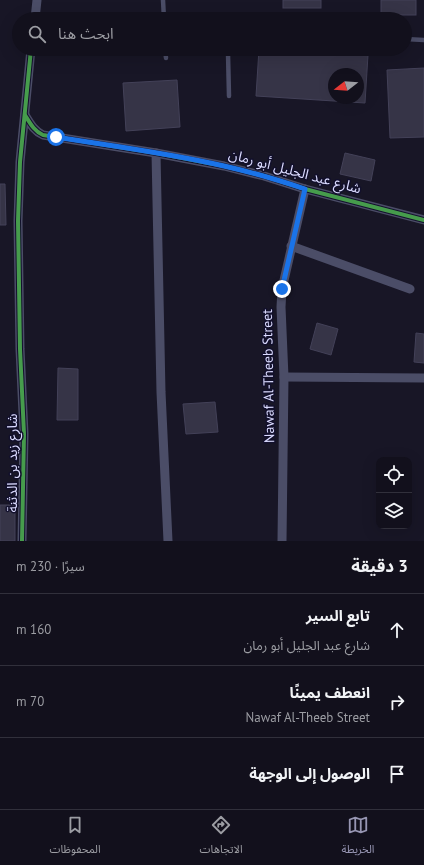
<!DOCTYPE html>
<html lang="ar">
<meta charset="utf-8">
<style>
:root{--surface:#12101c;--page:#1b1925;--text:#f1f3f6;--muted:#9c9da3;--line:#31303b;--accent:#9796b3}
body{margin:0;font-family:"PT Sans","Noto Sans Arabic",sans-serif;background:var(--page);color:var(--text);direction:rtl}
.controls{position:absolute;right:12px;bottom:12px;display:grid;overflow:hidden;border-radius:8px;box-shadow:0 4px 16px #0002}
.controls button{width:36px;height:36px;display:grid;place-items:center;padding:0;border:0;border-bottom:1px solid var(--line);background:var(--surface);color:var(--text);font:20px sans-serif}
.compass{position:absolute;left:328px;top:68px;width:36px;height:36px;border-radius:50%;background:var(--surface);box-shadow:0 4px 16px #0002;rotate:253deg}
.stop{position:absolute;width:12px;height:12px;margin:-9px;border:3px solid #1a73e8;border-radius:50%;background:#fff}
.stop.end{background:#1a73e8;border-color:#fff;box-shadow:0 1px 4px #0008}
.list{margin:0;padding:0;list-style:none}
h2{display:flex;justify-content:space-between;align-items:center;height:52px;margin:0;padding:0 16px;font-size:17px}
h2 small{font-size:13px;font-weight:400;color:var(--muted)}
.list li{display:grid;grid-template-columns:26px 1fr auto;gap:12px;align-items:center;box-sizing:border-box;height:72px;padding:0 16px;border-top:1px solid var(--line)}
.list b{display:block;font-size:15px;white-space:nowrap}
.list p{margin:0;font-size:13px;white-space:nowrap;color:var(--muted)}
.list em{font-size:13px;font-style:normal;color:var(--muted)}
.icon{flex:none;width:22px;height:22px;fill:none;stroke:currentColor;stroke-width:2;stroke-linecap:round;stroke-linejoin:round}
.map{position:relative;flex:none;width:424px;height:541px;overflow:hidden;direction:ltr}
.search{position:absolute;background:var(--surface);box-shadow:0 4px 16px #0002;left:12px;right:12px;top:12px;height:44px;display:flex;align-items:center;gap:10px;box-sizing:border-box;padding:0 14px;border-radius:22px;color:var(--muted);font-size:15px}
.sheet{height:268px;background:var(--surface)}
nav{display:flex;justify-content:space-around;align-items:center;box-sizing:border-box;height:56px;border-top:1px solid var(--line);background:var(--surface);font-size:11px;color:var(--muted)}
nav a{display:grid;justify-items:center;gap:2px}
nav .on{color:var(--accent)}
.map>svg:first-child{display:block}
.building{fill:#363447;stroke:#434158;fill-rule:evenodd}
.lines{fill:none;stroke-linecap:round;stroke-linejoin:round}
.service{stroke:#4b4d67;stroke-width:4.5}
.minor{stroke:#4b4d67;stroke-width:9}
.cycleway-casing{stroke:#12102c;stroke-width:6}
.cycleway{stroke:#469c4c;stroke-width:4}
.route{stroke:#1a73e8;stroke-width:5}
.labels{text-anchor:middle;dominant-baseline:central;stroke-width:3;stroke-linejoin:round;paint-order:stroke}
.street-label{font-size:14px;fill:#dbdbff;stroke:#12102c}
</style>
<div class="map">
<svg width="424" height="541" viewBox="0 0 424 541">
<rect width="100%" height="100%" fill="#181626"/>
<!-- building -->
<g class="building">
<rect x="283" y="0" width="38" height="8"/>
<rect x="381" y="0" width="35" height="15"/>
<path d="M259,49L368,55L365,103L256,96ZM334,74H358V98H334Z"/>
<path d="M424,68V137L390,138L387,70Z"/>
<path d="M177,80L180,127L126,131L123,83Z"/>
<path d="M345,153L375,160L371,181L340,174Z"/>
<path d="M0,184H5L6,225H0Z"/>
<path d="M317,323L338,329L331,355L310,349Z"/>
<path d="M416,333L424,334V363L414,362Z"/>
<path d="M58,368L78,369V420H57Z"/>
<path d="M215,402L218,432L186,434L183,404Z"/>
<rect x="0" y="505" width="15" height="36"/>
</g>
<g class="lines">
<!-- service -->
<g class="service">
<path d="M163,0L164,19"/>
<path d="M405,39L424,40"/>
<path d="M165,49L166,58"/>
<path d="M229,49L228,53L229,96"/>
</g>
<!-- minor -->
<g class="minor">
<path d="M35,19L37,0"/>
<path d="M25,115C30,123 34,131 43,135L156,153L224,166L264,176L305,189L424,220"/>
<path d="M156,153L161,392L168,541"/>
<path d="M291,246L410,289"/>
<path d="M284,377L424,378"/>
<path d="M22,541L24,434L20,349L18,221L20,162L31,49"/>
<path d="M282,541L284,377L281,307L282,289L305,189"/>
</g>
<defs>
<g id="cycleway">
<path d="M25,115C30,123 34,131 43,135L156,153L224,166L264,176L305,189L424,220"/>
<path d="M22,541L24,434L20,349L18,221L20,162L31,49"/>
</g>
</defs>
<!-- cycleway casing -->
<use href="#cycleway" class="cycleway-casing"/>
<!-- cycleway -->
<use href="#cycleway" class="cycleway"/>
</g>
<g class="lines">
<!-- route -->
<path class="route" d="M56,137C112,146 168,153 224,166C251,172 278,180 305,189L282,289"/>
</g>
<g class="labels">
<!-- street labels -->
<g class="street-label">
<text transform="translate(295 171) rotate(15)">شارع عبد الجليل أبو رمان</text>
<text transform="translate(268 376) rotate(-91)">Nawaf Al-Theeb Street</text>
<text transform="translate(12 463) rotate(-90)">شارع زيد بن الدثنة</text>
</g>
</g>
</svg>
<div class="controls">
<button><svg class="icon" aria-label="locate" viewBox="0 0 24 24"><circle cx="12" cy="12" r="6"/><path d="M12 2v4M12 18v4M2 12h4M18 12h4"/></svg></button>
<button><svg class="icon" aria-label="layers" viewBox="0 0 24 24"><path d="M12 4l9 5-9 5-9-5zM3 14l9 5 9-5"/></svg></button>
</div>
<svg class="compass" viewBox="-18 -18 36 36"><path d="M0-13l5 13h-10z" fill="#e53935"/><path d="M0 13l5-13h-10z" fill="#9c9da3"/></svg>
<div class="stop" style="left:56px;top:137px"></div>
<div class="stop end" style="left:282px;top:289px"></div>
<div class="search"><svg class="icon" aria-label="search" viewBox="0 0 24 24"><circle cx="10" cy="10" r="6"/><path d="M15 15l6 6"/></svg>ابحث هنا</div>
</div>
<section class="sheet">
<h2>3 دقيقة<small>سيرًا · 230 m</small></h2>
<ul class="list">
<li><svg class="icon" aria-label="ahead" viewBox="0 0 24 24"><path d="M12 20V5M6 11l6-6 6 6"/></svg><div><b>تابع السير</b><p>شارع عبد الجليل أبو رمان</p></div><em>160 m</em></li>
<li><svg class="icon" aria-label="right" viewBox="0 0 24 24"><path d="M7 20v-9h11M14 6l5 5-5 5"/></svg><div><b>انعطف يمينًا</b><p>Nawaf Al-Theeb Street</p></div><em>70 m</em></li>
<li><svg class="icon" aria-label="arrive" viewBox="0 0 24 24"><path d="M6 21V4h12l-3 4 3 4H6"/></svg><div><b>الوصول إلى الوجهة</b></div></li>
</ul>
</section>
<nav>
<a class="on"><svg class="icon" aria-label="map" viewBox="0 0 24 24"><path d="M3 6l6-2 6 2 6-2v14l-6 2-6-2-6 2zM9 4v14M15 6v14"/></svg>الخريطة</a>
<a><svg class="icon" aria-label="directions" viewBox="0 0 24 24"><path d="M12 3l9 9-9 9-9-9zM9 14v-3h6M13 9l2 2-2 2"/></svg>الاتجاهات</a>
<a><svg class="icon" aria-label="saved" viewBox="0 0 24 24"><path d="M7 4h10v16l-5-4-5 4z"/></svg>المحفوظات</a>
</nav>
